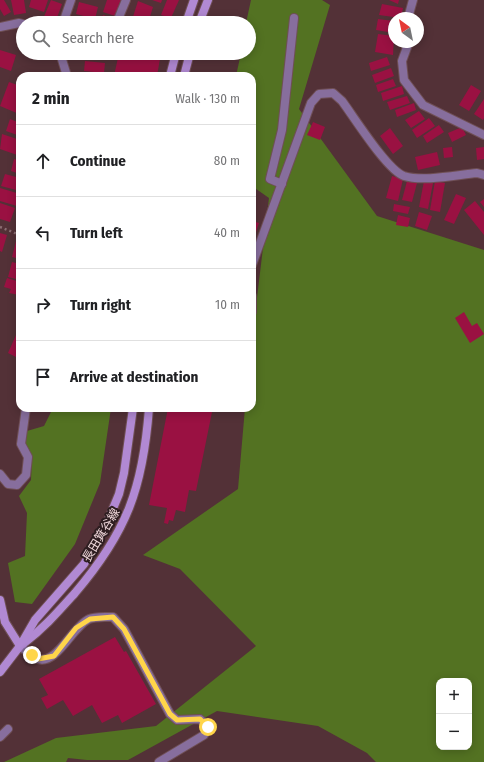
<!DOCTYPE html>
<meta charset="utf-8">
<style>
:root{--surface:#fff;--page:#f6f6f6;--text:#202124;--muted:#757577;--line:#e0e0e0}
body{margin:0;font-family:"Fira Sans Condensed","Noto Sans JP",sans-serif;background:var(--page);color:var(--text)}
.controls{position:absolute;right:12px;bottom:12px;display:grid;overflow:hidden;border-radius:8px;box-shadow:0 2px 10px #0003}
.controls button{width:36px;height:36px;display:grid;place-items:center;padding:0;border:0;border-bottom:1px solid var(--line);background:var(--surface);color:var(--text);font:20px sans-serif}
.compass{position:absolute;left:388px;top:12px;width:36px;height:36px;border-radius:50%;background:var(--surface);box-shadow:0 2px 10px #0003;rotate:327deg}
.stop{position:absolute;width:12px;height:12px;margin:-9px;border:3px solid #ffd54a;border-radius:50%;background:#fff}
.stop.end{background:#ffd54a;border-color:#fff;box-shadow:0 1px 4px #0008}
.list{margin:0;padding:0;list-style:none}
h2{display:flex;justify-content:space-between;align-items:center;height:52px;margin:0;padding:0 16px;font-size:17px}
h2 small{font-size:13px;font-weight:400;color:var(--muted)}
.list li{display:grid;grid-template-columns:26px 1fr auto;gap:12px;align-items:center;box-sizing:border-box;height:72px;padding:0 16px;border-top:1px solid var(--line)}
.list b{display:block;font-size:15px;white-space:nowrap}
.list em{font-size:13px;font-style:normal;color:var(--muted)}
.icon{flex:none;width:22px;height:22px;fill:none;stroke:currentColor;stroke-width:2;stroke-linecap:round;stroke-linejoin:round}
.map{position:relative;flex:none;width:484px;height:762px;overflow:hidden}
.search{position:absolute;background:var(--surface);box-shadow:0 2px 10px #0003;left:16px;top:16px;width:240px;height:44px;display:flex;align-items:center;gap:10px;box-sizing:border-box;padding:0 14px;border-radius:22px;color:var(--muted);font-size:15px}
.panel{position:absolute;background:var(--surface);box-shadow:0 2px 10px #0003;left:16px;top:72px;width:240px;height:340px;border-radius:12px}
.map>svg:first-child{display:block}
.green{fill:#537222;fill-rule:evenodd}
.building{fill:#9a1142}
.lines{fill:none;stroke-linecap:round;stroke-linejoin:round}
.street-casing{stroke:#6f4f55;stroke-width:10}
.secondary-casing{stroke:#6f4f55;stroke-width:10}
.path{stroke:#8d6f74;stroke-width:2.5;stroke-dasharray:2 3;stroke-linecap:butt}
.street{stroke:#876e9d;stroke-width:8}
.secondary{stroke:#b189d3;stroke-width:8}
.route{stroke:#ffd54a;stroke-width:5}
.labels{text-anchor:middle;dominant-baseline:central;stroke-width:4;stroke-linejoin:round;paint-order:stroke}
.street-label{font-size:12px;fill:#f0d9dc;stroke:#2e1e21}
</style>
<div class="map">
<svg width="484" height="762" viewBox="0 0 484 762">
<rect width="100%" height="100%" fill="#533137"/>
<!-- green -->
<g class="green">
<path d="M251,0H322L330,5L299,109L377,216L484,250V762H376L367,753L318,726L217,711L128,760H87L68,758L66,762H4L56,738L156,726L256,646L180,569L143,555L238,489L245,408H252V339L269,198L252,186V76H236L241,53H249V23H246ZM439,681H469V747H439Z"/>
<path d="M51,408H111L100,483L75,544L32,604L15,602L8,563L25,556L27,513L19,496L31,480L32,455L25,445L27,431L44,426L51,412Z"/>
</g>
<!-- building -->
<g class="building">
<path d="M0,0H4L11,12L4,16L0,9Z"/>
<path d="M11,0H24L26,13L14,15Z"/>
<path d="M31,0H48L44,12L29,7Z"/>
<path d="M51,0L62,4L55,23L43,19Z"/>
<path d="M107,0H121L115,16L103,12Z"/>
<path d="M152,0H162L161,3Z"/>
<path d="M167,0H179L171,18L161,15Z"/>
<path d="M389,0H399L398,4Z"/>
<path d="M138,1L153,7L148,23H131Z"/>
<path d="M79,2L98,7L95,19L76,14Z"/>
<path d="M382,4L403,8L401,18L379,15Z"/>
<path d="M103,15L114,19L113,23H100Z"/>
<path d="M76,17L97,22V23H74Z"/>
<path d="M378,19L394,21V33L376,30Z"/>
<path d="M378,34L394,36L393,55L375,52Z"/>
<path d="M0,50L16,55L11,71L0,67Z"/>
<path d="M92,53H105L103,60L91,57Z"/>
<path d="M119,53H161L157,76H114Z"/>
<path d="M387,57L390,65L371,71L369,63Z"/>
<path d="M85,61L105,63L104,73L84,71Z"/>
<path d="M391,68L394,76L375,83L372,75Z"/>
<path d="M89,73L104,75V76H88Z"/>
<path d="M393,79L396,86L378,92L376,85Z"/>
<path d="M9,82L20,86L19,114L0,106Z"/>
<path d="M471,85L481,91L469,111L459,105Z"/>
<path d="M402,86L404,94L383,101L381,93Z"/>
<path d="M407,96L410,103L390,110L387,102Z"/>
<path d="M484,99V118L483,120L474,114Z"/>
<path d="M414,103L416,110L397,117L395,110Z"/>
<path d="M419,111L425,119L411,128L405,120Z"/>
<path d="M429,118L435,126L417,138L412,130Z"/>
<path d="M10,119L20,123V136L6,131Z"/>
<path d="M313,122L325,127L320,140L307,135Z"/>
<path d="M439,125L444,132L427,143L423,136Z"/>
<path d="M462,127L466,135L452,142L448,133Z"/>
<path d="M390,128L403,146L393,154L380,136Z"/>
<path d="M2,134L20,140V156L0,149Z"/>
<path d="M452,147L453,157L444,158L443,148Z"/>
<path d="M484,147V159L477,160L476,148Z"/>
<path d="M437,152L440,165L418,170L415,157Z"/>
<path d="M14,159L20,161V174L11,171Z"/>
<path d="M5,174L20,178V191L1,186Z"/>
<path d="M392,176L403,179L398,201L386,198Z"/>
<path d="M407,181L417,183L412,202L402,200Z"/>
<path d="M424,181L433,183L428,209L419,207Z"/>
<path d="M435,181L445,183L440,212L430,210Z"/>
<path d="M0,188L20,194L17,206L0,201Z"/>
<path d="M456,194L466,198L454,224L444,220Z"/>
<path d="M484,199V207L480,202Z"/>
<path d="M475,201L484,212V235L464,210Z"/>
<path d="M0,203L15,208L10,222L0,219Z"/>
<path d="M394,204L410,207L408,214L393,211Z"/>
<path d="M419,212L432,216L427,230L415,226Z"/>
<path d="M398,215L410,218L408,227L396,225Z"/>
<path d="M252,221L259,223L254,238H252Z"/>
<path d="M0,233L7,235L2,252L0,251Z"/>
<path d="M16,241L20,242V259L12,257Z"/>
<path d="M12,262L20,264V280L8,277Z"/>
<path d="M7,278L20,282L19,295L9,293L11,289L4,287Z"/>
<path d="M464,312L472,326L477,323L484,334L470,343L455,318Z"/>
<path d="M16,335L20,337V359L8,353Z"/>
<path d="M168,408H208L207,411L212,412L196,491L189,490L185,512L176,510L173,521L169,520L168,524L164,523L167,508L149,505Z"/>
<path d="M115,637L124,652L126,651L156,704L122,723L118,715L102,723L92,705L73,716L63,700L47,709L41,698L48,695L39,679Z"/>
</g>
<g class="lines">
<defs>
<g id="street">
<path d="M119,17L126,0"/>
<path d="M408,18L413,0"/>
<path d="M63,23L71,0"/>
<path d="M0,27L19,23L23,24"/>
<path d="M409,42L402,61L404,80L423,105L484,135"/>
<path d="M60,53L67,76"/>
<path d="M282,184L270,179L282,130L294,18"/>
<path d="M252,265L311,103L319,94L333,93L342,101C354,117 387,170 404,176C423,182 456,175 477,173L484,175"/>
<path d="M252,296V312"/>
<path d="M0,474L8,484L17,485L26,475L28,457L21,444L26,408"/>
<path d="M20,646C25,650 32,657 38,659C57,665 72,627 89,619C95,616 106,617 113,617L124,629L170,714L177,720L200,719L208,727L204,735L159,762"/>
<path d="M0,737L8,729"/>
</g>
<g id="secondary">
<path d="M186,23L194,0"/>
<path d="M199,23L208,0"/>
<path d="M170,76L176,53"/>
<path d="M184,76L190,53"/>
<path d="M0,600L5,622L20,646"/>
<path d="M23,644C44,628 57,613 75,593C127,532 143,488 149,408"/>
<path d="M0,672L20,646L35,620L84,564L105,528L119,494L124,473L133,408"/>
</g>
</defs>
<!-- street casing -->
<use href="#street" class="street-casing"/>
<!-- secondary casing -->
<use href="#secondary" class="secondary-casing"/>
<!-- path -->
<path class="path" d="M0,227L20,235"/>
<!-- street -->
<use href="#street" class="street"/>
<!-- secondary -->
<use href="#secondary" class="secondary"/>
</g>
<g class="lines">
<!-- route -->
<path class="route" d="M32,655L38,659L54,656L76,628L90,619L113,617L124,629L170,714L177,720L200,719L208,727"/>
</g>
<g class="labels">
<!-- street labels -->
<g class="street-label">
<text transform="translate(101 535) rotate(-59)">長田箕谷線</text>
</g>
</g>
</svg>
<div class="controls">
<button>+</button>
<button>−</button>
</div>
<svg class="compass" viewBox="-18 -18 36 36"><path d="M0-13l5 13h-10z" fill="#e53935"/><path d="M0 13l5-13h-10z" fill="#757577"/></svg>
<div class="stop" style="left:208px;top:727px"></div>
<div class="stop end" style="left:32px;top:655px"></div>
<div class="search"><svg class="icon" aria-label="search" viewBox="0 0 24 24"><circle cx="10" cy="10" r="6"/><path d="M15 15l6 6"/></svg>Search here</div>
<section class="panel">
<h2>2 min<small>Walk · 130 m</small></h2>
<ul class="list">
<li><svg class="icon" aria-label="ahead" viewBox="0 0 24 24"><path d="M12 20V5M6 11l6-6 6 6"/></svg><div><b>Continue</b></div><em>80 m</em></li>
<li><svg class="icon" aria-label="left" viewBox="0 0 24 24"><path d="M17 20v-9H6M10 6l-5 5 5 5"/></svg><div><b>Turn left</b></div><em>40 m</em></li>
<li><svg class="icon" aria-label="right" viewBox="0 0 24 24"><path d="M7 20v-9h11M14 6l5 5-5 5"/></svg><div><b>Turn right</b></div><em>10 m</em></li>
<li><svg class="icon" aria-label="arrive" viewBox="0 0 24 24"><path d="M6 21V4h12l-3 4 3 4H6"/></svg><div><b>Arrive at destination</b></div></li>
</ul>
</section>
</div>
